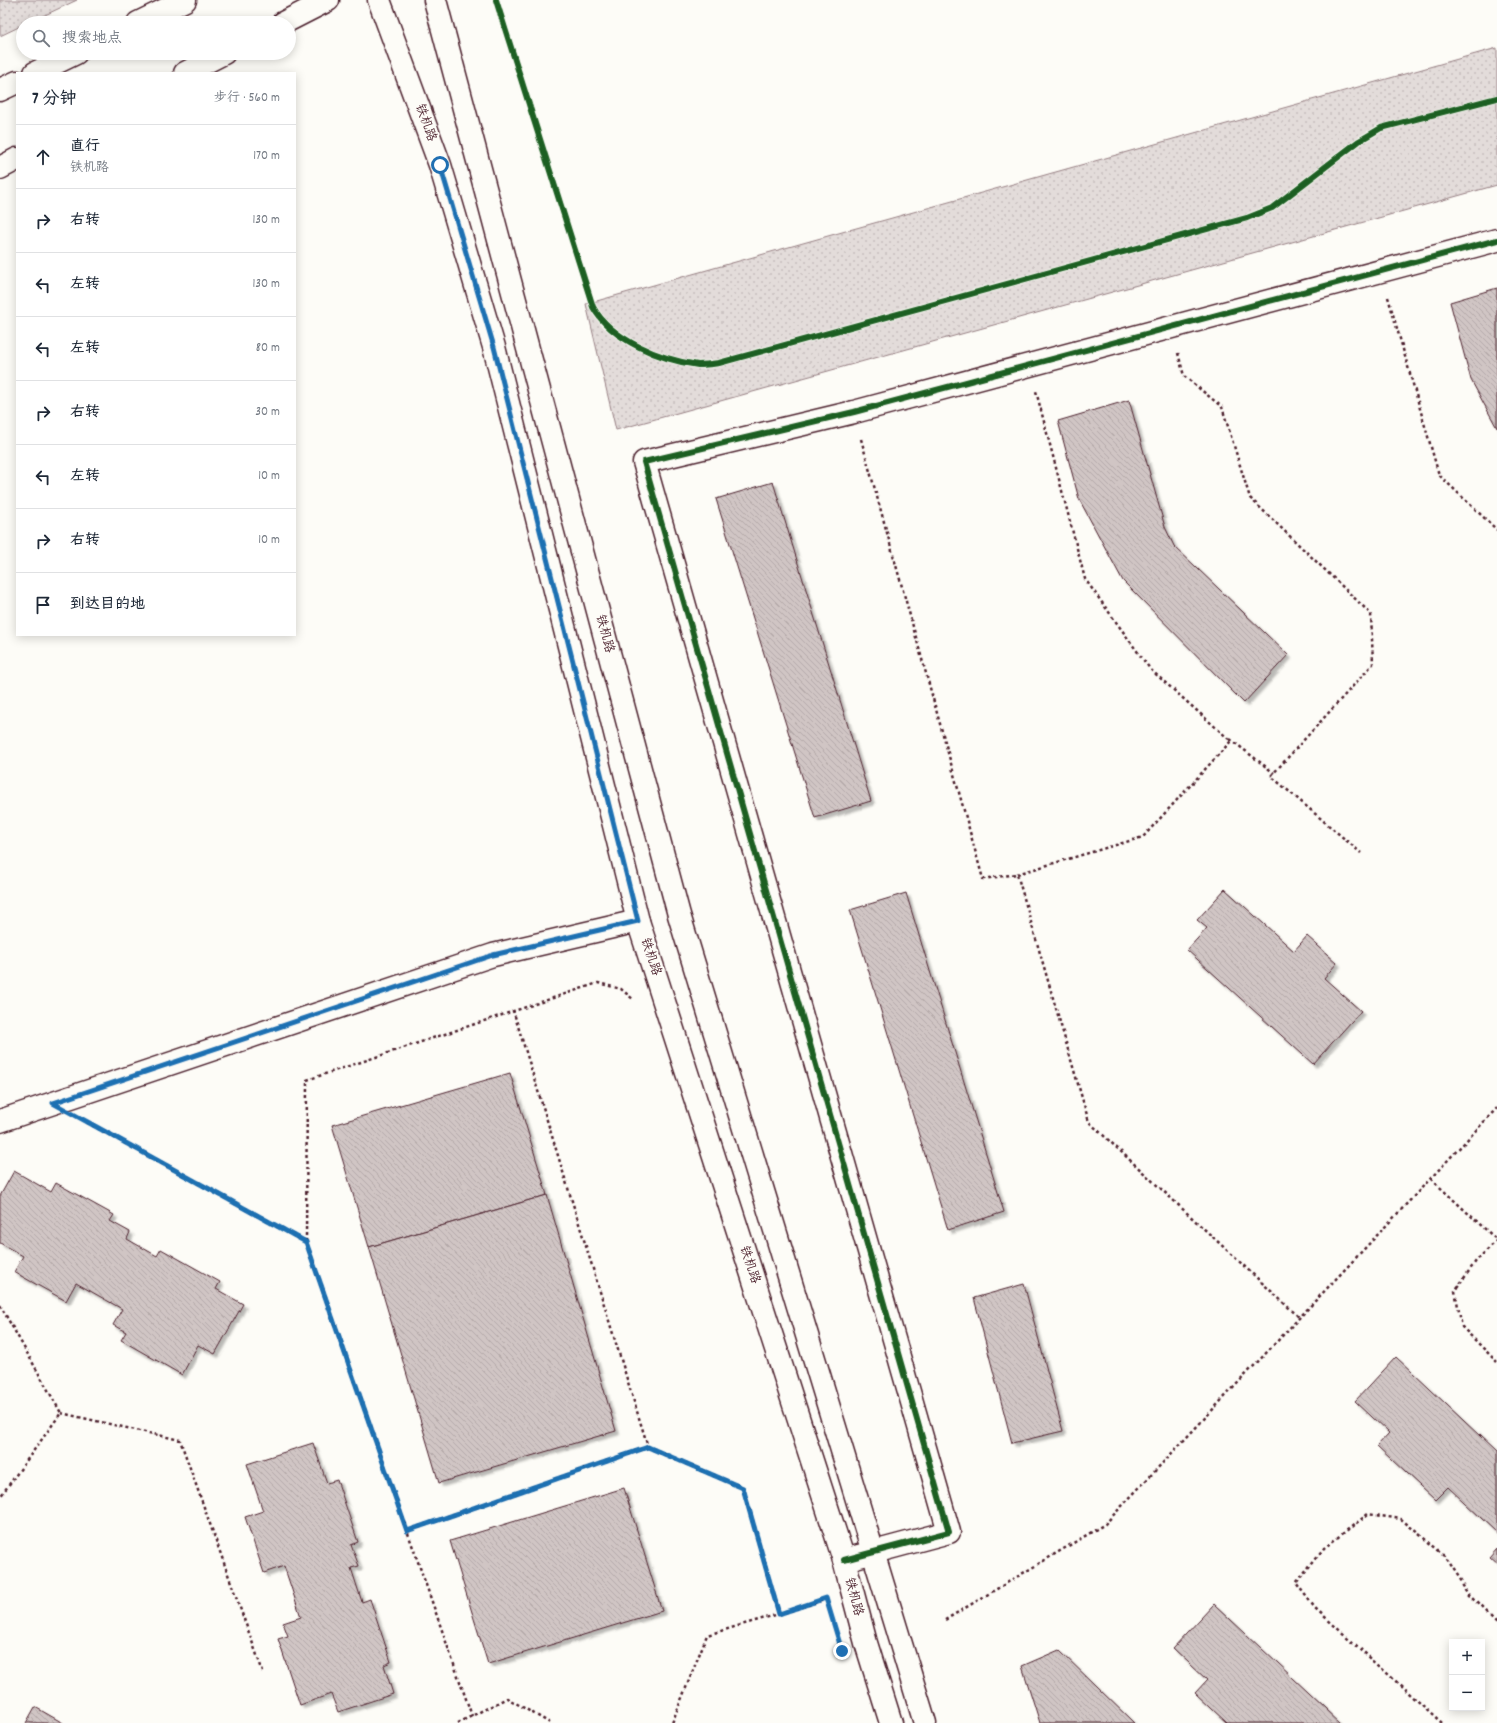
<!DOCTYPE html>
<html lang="zh">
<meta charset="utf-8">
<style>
:root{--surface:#fff;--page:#f6f6f7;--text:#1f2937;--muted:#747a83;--line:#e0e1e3}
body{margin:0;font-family:Dekko,"LXGW WenKai TC",sans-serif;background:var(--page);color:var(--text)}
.controls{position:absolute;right:12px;bottom:12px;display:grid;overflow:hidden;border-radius:0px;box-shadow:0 2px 10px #0003}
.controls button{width:36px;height:36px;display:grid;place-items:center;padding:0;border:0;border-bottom:1px solid var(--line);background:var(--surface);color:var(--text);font:20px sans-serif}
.stop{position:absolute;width:12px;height:12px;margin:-9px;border:3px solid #1f6fb2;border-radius:50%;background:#fff}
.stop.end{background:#1f6fb2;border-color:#fff;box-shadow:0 1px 4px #0008}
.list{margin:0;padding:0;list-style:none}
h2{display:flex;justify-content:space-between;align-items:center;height:52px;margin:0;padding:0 16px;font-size:17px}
h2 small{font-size:13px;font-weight:400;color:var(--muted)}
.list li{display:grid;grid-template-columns:26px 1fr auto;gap:12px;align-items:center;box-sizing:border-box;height:64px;padding:0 16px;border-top:1px solid var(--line)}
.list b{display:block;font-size:15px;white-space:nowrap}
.list p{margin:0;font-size:13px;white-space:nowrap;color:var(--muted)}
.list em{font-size:13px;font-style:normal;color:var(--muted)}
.icon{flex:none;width:22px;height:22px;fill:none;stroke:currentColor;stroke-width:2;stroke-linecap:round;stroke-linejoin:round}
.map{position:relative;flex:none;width:1497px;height:1723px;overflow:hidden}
.search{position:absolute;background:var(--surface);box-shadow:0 2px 10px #0003;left:16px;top:16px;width:280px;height:44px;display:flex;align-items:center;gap:10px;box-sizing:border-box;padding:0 14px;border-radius:22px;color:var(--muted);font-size:15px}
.panel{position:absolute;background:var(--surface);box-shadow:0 2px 10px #0003;left:16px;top:72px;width:280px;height:564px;border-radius:0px}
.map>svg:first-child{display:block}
.park{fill:url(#park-dots);stroke:#967e82}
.building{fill:url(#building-back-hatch);stroke:#4a1f2b;filter:url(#shadow)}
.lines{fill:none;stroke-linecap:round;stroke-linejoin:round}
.street-casing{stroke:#4a1f2b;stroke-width:25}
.secondary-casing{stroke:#4a1f2b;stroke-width:25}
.path{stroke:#4a1f2b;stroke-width:2.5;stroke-dasharray:3 3;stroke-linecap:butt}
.street{stroke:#fdfcf7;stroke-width:22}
.secondary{stroke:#fdfcf7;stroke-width:22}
.cycleway-casing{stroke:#fdfcf7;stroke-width:8}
.cycleway{stroke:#1b5e20;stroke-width:6}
.route{stroke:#1f6fb2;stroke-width:5}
.labels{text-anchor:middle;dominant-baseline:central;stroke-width:4;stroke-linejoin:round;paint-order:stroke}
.street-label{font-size:13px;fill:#4a1f2b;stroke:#fdfcf7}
</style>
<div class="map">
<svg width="1497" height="1723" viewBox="0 0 1497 1723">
<defs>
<pattern id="park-dots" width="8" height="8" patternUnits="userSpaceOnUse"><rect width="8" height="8" fill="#e3dcda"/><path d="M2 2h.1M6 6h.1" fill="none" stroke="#c4bcbb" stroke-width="1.8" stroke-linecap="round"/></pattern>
<pattern id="building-back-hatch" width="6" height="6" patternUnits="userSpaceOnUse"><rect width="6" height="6" fill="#d0c5c4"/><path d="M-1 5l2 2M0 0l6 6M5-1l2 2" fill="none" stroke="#b4a9a9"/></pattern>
<filter id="shadow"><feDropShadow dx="3.5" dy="3.5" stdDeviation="1" flood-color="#0004"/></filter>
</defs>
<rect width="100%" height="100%" fill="#fdfcf7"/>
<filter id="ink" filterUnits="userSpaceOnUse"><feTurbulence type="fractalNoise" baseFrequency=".025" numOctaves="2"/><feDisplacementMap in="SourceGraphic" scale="8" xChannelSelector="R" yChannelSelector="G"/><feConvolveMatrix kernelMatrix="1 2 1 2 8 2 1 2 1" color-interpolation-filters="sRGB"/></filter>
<g filter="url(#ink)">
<!-- park -->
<g class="park">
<path d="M0,0H77L28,23H23V25L0,36Z"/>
<path d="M1497,48V185L616,430L586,304Z"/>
</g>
<!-- building -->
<g class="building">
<path d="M1497,288V428L1471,380L1450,302Z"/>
<path d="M1129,400L1165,527L1174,546L1288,655L1244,703L1123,581L1079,499L1058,421Z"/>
<path d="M773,482L871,801L815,818L716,499Z"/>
<path d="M1225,889L1294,951L1307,936L1337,963L1324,978L1361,1011L1313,1064L1187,950L1207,928L1197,920Z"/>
<path d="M906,893L1004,1212L948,1230L850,910Z"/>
<path d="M510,1073L547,1195L369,1247L332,1125Z"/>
<path d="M14,1171L51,1192L56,1183L114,1215L110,1221L130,1232L127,1239L157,1256L161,1249L220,1282L216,1289L243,1304L215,1354L198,1345L182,1375L121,1340L126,1332L113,1325L122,1309L76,1283L66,1301L14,1272L23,1256L0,1243V1196Z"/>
<path d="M547,1195L616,1431L439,1483L369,1247Z"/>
<path d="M1024,1284L1063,1431L1012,1443L974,1298Z"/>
<path d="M1396,1357L1497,1452V1533L1448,1487L1435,1500L1377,1446L1389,1433L1355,1401Z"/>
<path d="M313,1443L327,1483L337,1480L358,1542L351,1545L359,1566L351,1568L362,1602L370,1599L391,1662L384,1665L393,1694L338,1712L331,1694L300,1705L278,1639L288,1636L283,1623L301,1617L284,1566L264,1573L245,1517L263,1511L247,1464Z"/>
<path d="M624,1488L662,1611L488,1664L450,1541Z"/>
<path d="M1497,1549V1565L1489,1558Z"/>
<path d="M1214,1604L1341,1723H1227L1195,1693L1207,1680L1173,1648Z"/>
<path d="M1059,1650L1134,1723H1040L1022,1666Z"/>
<path d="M35,1707L63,1723H26Z"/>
</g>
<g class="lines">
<defs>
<g id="street">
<path d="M0,1121L493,955L638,921"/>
<path d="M844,1560L949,1532L644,462L854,412L1497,240"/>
</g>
<g id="secondary">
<path d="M379,0L440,165L494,347L638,921L844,1560L866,1643L891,1723"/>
<path d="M435,0L679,915L925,1723"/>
<path d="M138,23L185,0"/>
<path d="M283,23L328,0"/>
<path d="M35,73L76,53"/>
<path d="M185,73L224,53"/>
<path d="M0,90L17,82"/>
<path d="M0,168L17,159"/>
</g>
</defs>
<!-- street casing -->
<use href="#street" class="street-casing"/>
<!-- secondary casing -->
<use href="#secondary" class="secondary-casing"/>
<!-- path -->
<g class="path">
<path d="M1388,297L1439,475L1497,530"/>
<path d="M1178,353L1184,376L1222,407L1250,498L1371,614L1373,664L1271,776L1361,853"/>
<path d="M861,439L983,879L1017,874L1089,1122L1300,1318"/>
<path d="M1230,739L1274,773"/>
<path d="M1017,874L1143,837L1231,741L1150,669L1085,579L1036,391"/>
<path d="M513,1010L648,1447L743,1488L779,1614L707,1635L672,1723"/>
<path d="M87,1122L306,1242L472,1716"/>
<path d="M1431,1179L1497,1240"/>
<path d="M1497,1240L1476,1261L1455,1291L1462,1327L1497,1362"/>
<path d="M306,1242L307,1080L598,983L621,989L634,1000"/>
<path d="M0,1305L61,1413L0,1497"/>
<path d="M61,1413L180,1440L263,1672"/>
<path d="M407,1531L648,1447"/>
<path d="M779,1614L826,1599"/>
<path d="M945,1620L1105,1524L1497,1108"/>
<path d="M458,1723L507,1698L550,1723"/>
<path d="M1442,1723L1315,1608L1296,1583L1324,1548L1368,1514L1401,1519L1444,1555L1469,1593L1497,1621"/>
</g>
<!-- street -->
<use href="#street" class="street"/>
<!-- secondary -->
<use href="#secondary" class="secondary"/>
<defs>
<g id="cycleway">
<path d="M496,0L593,307C611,340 661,360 698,365C704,365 712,364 719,363L1247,218L1272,208L1359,141L1381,128L1497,98"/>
<path d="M844,1560L949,1532L644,462L854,412L1497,240"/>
</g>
</defs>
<!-- cycleway casing -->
<use href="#cycleway" class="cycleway-casing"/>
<!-- cycleway -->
<use href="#cycleway" class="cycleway"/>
</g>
</g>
<g class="lines" filter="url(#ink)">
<!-- route -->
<path class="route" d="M440,165L494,347L638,921L493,955L53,1103L306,1242L407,1531L648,1447L743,1488L779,1614L826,1598L842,1651"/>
</g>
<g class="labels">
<!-- street labels -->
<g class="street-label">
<text transform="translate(425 123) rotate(70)">铁机路</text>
<text transform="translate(604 634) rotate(75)">铁机路</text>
<text transform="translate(650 957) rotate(72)">铁机路</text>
<text transform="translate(749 1265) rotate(72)">铁机路</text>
<text transform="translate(853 1597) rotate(75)">铁机路</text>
</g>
</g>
</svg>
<div class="controls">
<button>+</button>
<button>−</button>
</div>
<div class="stop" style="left:440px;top:165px"></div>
<div class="stop end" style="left:842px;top:1651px"></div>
<div class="search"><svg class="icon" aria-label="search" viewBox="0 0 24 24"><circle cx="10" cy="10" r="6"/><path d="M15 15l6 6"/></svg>搜索地点</div>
<section class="panel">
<h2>7 分钟<small>步行 · 560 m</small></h2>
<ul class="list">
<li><svg class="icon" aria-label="ahead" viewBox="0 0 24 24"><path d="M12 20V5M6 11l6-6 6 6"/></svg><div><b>直行</b><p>铁机路</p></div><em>170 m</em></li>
<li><svg class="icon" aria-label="right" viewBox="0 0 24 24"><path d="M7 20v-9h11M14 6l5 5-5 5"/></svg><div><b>右转</b></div><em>130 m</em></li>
<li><svg class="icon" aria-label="left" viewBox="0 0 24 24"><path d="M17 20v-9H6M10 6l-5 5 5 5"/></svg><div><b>左转</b></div><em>130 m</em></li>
<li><svg class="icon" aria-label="left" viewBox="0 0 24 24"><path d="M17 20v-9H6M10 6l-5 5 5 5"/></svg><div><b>左转</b></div><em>80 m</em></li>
<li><svg class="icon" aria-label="right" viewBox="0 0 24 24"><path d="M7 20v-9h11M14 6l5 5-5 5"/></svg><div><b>右转</b></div><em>30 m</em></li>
<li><svg class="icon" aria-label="left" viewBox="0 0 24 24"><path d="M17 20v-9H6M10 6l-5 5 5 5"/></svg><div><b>左转</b></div><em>10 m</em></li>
<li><svg class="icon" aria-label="right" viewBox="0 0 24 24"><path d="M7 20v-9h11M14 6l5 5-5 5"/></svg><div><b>右转</b></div><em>10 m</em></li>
<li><svg class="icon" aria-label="arrive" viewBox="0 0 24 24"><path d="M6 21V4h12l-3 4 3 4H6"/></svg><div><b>到达目的地</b></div></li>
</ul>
</section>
</div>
